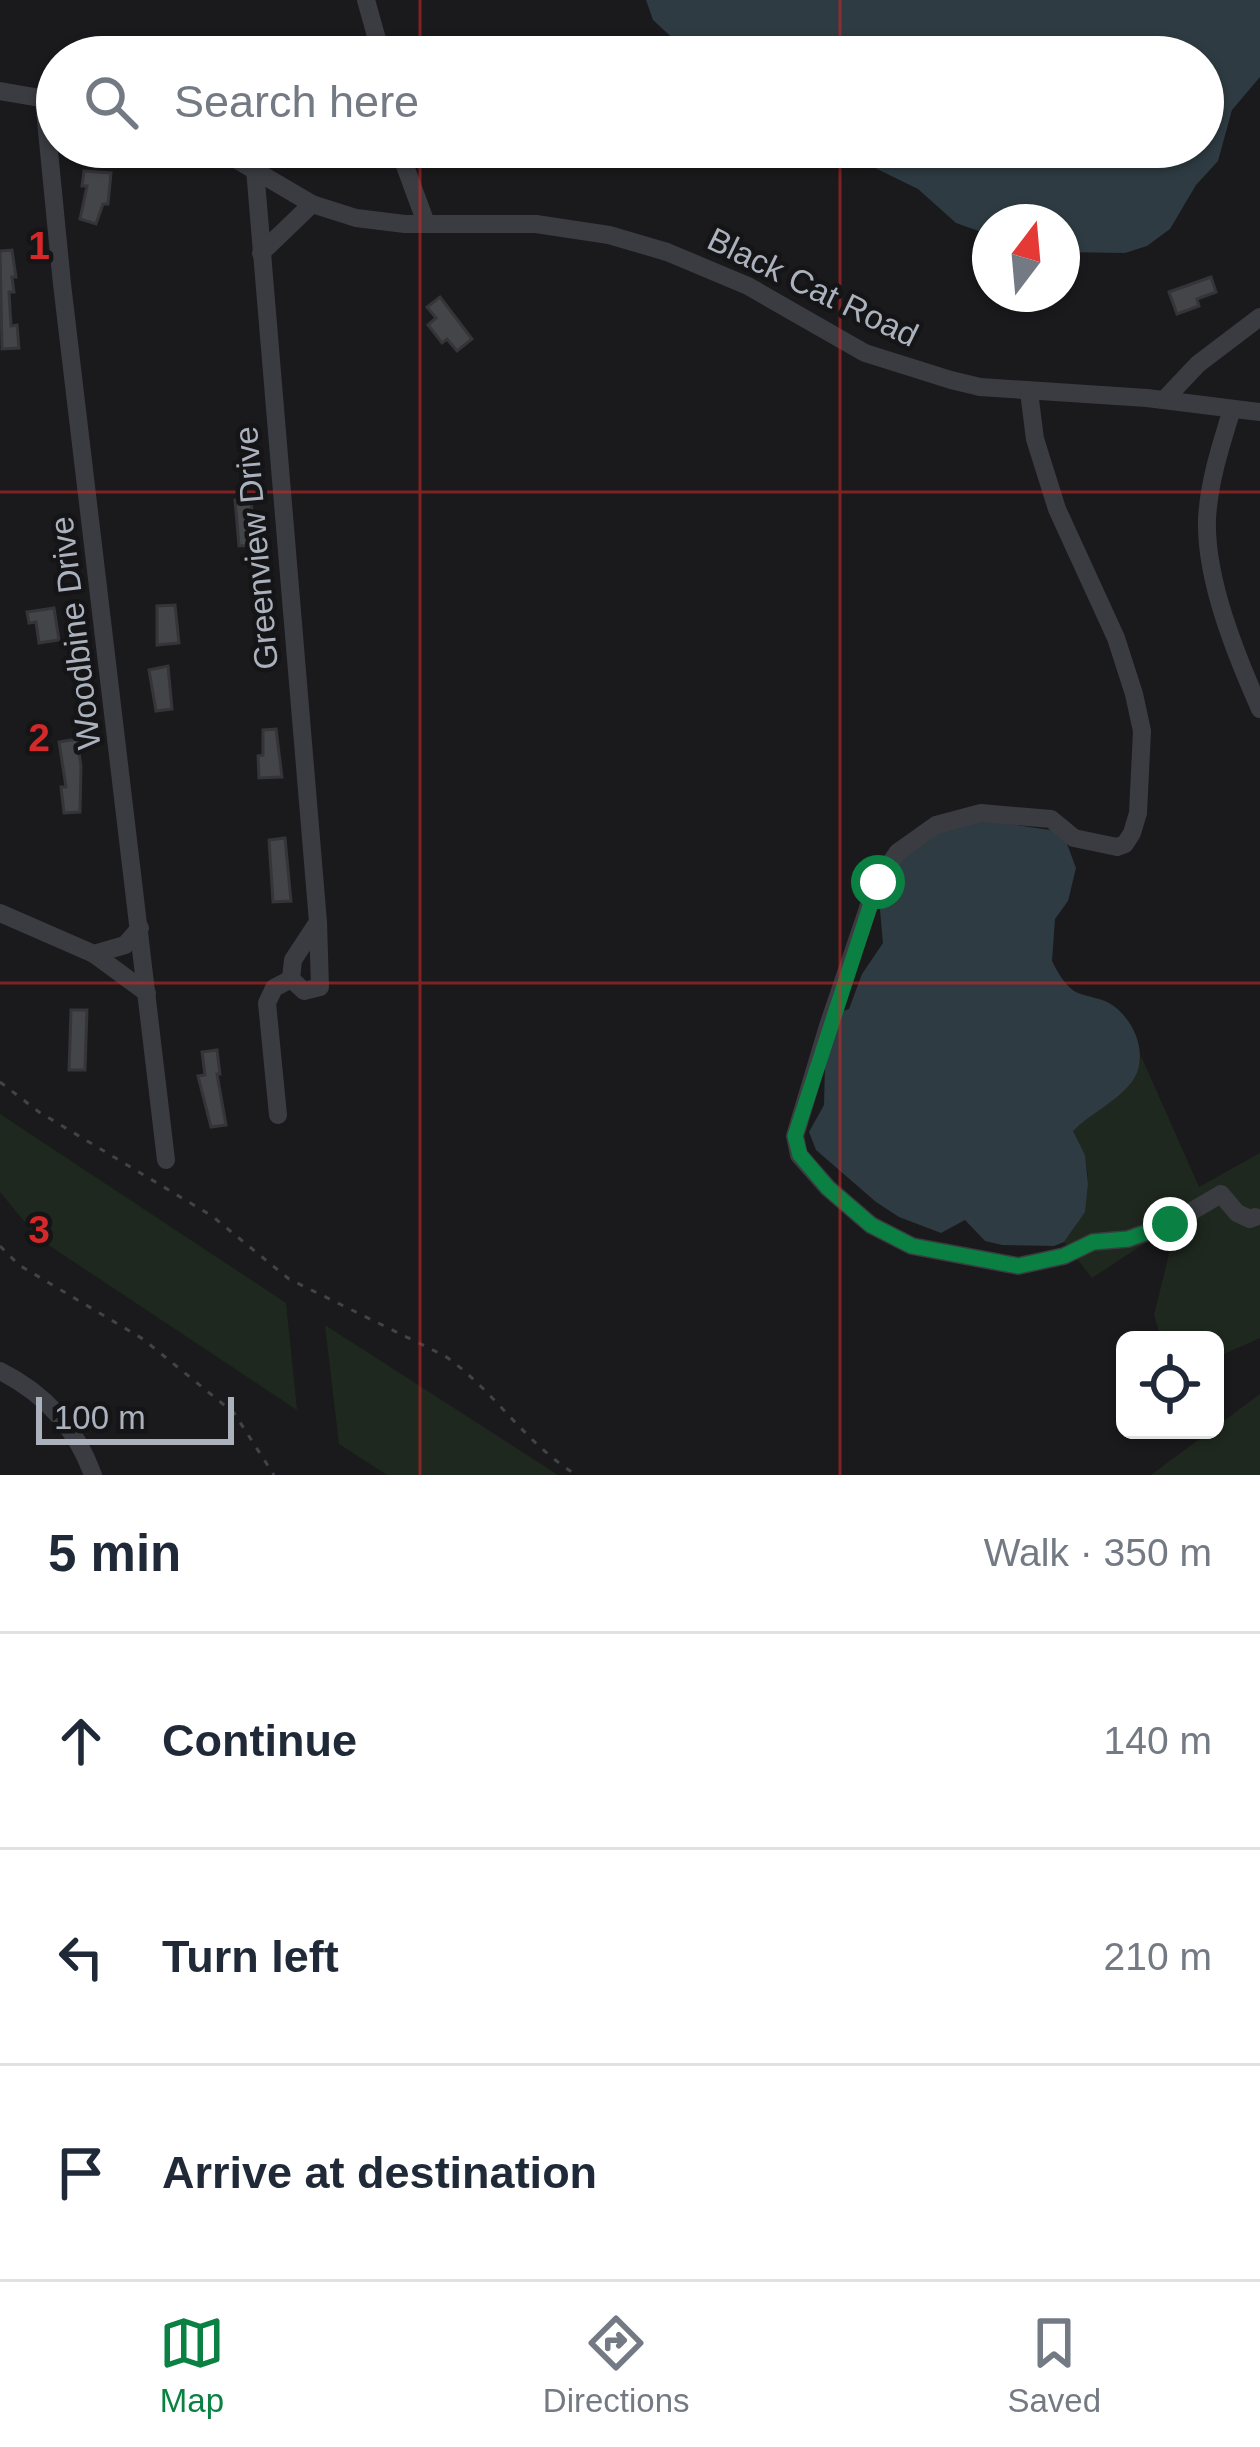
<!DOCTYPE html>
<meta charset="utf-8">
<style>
:root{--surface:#fff;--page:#f6f6f7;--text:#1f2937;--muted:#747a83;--line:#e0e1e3;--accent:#0b8043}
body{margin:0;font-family:Arial,sans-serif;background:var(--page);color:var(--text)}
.controls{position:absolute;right:36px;bottom:36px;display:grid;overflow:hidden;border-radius:18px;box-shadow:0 3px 9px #0004}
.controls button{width:108px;height:108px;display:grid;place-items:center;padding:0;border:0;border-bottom:3px solid var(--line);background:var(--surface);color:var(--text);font:60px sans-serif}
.compass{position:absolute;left:972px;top:204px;width:108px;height:108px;border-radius:50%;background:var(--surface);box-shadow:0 3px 9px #0004;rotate:16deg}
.scale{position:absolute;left:36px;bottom:30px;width:198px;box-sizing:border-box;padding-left:12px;border:6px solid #abb2bd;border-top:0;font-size:33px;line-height:42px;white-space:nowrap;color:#abb2bd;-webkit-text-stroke:9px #151517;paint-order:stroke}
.stop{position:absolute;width:36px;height:36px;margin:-27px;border:9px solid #0b8043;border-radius:50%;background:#fff}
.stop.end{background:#0b8043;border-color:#fff;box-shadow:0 3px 12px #0008}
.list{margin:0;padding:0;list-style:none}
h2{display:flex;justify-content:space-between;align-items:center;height:156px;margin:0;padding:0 48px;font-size:51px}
h2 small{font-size:39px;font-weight:400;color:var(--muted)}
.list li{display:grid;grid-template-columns:78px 1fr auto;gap:36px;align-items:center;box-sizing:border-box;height:216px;padding:0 48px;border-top:3px solid var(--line)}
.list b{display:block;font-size:45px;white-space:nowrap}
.list em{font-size:39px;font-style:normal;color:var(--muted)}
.icon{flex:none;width:66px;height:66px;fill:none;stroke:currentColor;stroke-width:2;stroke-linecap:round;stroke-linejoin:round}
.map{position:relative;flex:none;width:1260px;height:1475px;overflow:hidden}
.search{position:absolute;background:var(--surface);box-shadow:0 3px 9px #0004;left:36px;right:36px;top:36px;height:132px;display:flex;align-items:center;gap:30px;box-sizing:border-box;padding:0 42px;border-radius:66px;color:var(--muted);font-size:45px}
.sheet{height:804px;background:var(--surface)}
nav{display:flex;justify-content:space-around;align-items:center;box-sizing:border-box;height:168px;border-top:3px solid var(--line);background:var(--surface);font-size:33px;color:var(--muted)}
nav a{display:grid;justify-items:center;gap:6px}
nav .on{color:var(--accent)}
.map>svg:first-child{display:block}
.green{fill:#1f281f}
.water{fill:#2e3b42}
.building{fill:#444549;stroke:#343439;stroke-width:3}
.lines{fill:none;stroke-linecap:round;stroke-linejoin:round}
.path{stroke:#404449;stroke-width:3;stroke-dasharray:6 9;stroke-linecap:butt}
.minor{stroke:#3a3c42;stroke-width:18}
.route{stroke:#0b8043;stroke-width:15}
.grid{fill:none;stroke:#d62828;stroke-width:3;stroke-opacity:0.55}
.labels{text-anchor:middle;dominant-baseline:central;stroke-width:9;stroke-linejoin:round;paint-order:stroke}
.street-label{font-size:33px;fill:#abb2bd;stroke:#151517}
.grid-label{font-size:39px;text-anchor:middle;font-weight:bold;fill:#d62828;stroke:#151517;stroke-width:9;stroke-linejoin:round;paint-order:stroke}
</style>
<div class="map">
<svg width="1260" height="1475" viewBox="0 0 1260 1475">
<rect width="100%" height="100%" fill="#1a1a1c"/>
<!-- green -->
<g class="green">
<path d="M1141,1056L1199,1187L1260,1153V1338L1215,1358V1340H1162L1154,1315L1170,1250L1162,1232L1092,1278L1064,1242C1084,1217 1093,1191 1085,1158C1083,1148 1076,1140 1073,1131C1097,1107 1138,1092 1141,1056Z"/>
<path d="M0,1114L286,1303L297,1410L38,1238L0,1192Z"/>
<path d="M325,1325L558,1475H387L339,1444Z"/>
<path d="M1260,1394V1475H1151Z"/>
</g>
<!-- water -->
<g class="water">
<path d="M646,0H1260V77L1232,110L1218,161L1196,185L1170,229L1147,246L1125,253L1062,252V222H990V235L956,223L918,189L869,165L808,147H1203V57H693L653,20Z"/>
<path d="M976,819L1057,831L1066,841L1076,868L1068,901L1055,919L1052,961C1057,971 1064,984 1074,991C1084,997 1099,997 1109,1003C1135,1018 1151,1058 1131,1083C1116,1102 1091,1113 1073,1131L1085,1155L1088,1184L1085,1212L1064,1242L1054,1246L1002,1245L985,1241L965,1220L941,1233L899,1217L876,1202L816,1150L809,1132L824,1105L825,1065L840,1012L849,1009L862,974L883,943L879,899L886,875L921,838Z"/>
</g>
<!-- building -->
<g class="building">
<path d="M84,171L111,173L108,204H103L96,224L80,219L87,186H82Z"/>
<path d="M12,250L16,277H12L14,292H9L11,326L17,325L19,348L2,349L0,251Z"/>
<path d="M1211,277L1216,292L1197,299L1199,306L1177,314L1169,292Z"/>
<path d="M440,297L472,339L457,351L447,339L442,343L428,325L436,318L427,307Z"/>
<path d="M250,498L258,545L239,546L235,500Z"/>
<path d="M175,605L179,643L157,645V606Z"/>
<path d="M54,608L59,640L39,643L36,622L29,623L27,612Z"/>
<path d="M168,666L172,709L156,711L149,670Z"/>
<path d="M276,729L282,777L259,778L258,756L263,755V730Z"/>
<path d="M77,739L81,766L80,812L64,813L61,787H66L59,742Z"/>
<path d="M285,838L291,901L273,902L269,840Z"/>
<path d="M71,1010H87L85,1070H69Z"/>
<path d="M217,1050L220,1074H217L226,1125L211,1127L198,1076L205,1075L202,1052Z"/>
</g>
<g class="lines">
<!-- path -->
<g class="path">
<path d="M0,1082L39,1112L212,1216L289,1279L445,1356C494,1390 526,1445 577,1475"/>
<path d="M0,1246L19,1265L143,1339L234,1413L274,1475"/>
</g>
<!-- minor -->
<g class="minor">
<path d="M366,0L382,57"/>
<path d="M0,91L52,100"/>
<path d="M44,100L62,284L166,1160"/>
<path d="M215,147L312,204L356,218L405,224H536L609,235L667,252L748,286L865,353L951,380L980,387L1147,398L1260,412"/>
<path d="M398,147L426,223"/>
<path d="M255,169L318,922L293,960L291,979L274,988L267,1003L278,1115"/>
<path d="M261,253L312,204"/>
<path d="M1029,392L1035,439L1057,509L1116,638L1134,694L1142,731L1138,813L1132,833L1125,844L1117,847L1074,838L1051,819L981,813L936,825L898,852L877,882L828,1026L795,1136L799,1155L828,1188L871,1225L912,1246L1018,1266L1064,1256L1093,1242L1128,1239L1170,1224L1221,1194L1237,1213L1250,1219L1255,1217"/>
<path d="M1164,400L1198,364L1260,317"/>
<path d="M1232,409C1221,445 1209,481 1207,519C1205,579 1236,655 1260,709"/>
<path d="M0,913L94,954L125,945L140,928"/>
<path d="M94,954L147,993"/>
<path d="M291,979L304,991L320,987L318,922"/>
<path d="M0,1371C44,1393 76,1428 93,1475"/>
</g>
</g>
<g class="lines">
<!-- route -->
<path class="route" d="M878,882L795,1136L800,1155L828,1188L871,1225L912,1246L1018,1266L1064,1256L1093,1242L1128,1239L1170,1224"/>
</g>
<!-- grid -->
<path class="grid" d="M420,0V57M840,0V57M420,147V1475M840,147V1475M0,492H1260M0,983H1260"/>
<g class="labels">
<!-- street labels -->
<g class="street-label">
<text transform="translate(813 287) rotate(26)">Black Cat Road</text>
<text transform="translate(256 548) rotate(-95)">Greenview Drive</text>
<text transform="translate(75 633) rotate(-97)">Woodbine Drive</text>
</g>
</g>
<g class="grid-label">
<text x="39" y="259">1</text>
<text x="39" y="751">2</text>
<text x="39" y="1243">3</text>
</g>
</svg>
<div class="controls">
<button><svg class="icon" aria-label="locate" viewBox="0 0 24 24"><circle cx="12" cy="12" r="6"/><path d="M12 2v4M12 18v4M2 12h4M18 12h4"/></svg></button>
</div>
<svg class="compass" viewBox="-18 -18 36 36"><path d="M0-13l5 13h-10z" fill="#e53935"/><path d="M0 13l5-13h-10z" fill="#747a83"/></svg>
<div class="scale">100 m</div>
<div class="stop" style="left:878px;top:882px"></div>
<div class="stop end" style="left:1170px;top:1224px"></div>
<div class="search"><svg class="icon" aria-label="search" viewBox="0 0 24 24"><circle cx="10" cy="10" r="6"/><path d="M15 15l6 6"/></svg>Search here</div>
</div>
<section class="sheet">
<h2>5 min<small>Walk · 350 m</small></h2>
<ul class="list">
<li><svg class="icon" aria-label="ahead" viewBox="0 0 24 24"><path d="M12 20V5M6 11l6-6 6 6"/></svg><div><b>Continue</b></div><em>140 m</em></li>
<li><svg class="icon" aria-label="left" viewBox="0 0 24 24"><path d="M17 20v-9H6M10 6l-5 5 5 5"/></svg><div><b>Turn left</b></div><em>210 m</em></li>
<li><svg class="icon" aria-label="arrive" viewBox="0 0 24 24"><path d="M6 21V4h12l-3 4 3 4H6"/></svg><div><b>Arrive at destination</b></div></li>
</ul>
</section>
<nav>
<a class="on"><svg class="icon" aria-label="map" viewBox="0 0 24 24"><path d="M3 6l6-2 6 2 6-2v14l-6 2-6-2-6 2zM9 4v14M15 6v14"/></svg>Map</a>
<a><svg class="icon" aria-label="directions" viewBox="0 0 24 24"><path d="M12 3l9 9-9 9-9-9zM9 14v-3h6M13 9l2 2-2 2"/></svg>Directions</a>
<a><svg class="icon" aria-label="saved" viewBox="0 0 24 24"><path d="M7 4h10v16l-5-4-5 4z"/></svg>Saved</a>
</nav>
